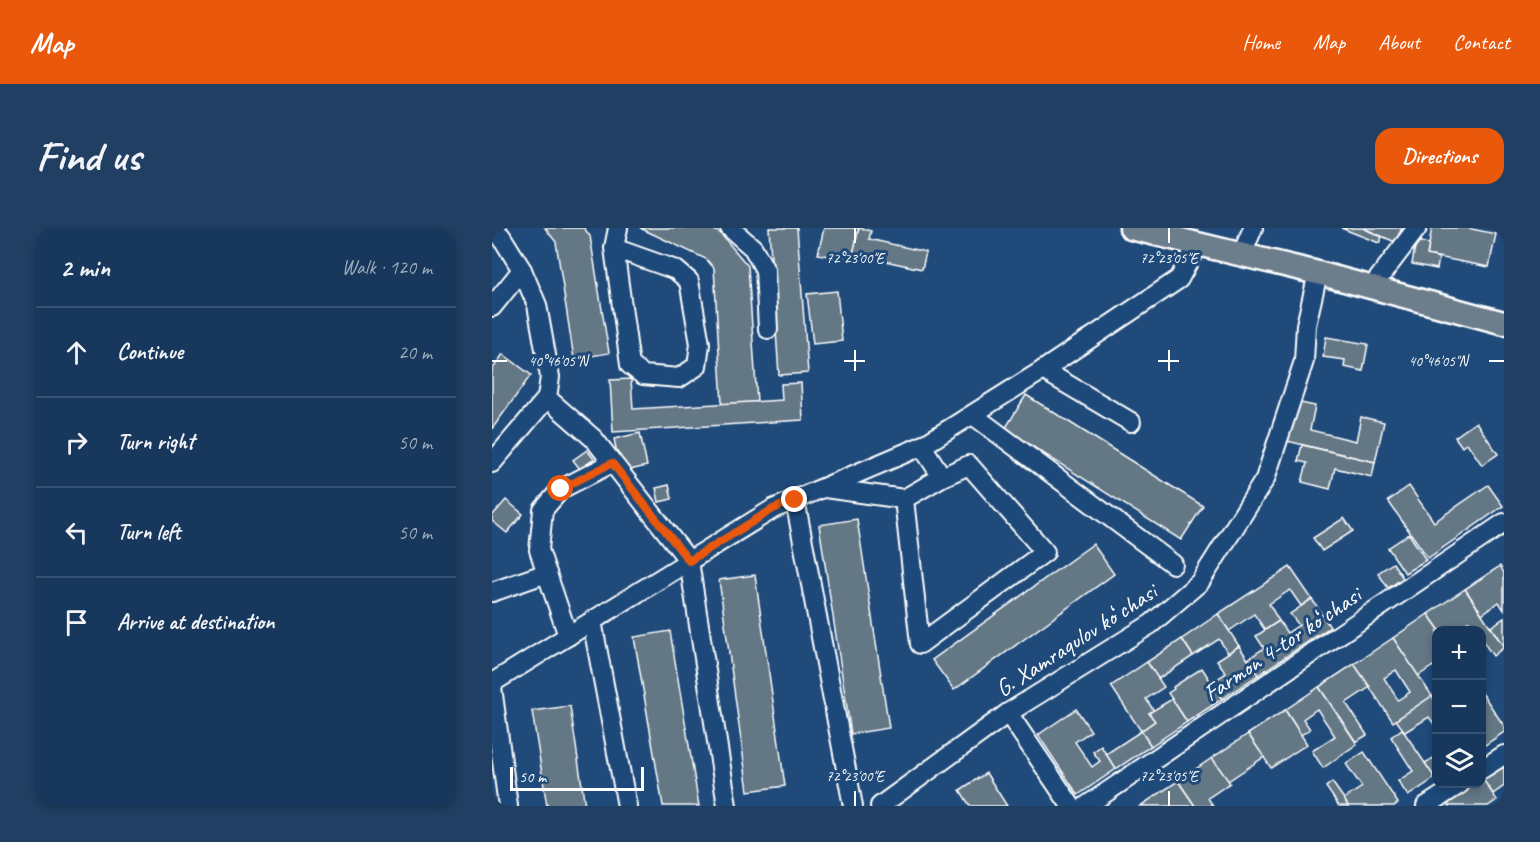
<!DOCTYPE html>
<meta charset="utf-8">
<style>
:root{--surface:#17385c;--page:#203f62;--text:#f1f3f6;--muted:#9eacbb;--line:#365272;--accent:#ea580c}
body{margin:0;font-family:Caveat,sans-serif;background:var(--page);color:var(--text)}
.controls{position:absolute;right:18px;bottom:18px;display:grid;overflow:hidden;border-radius:12px;box-shadow:0 3px 9px #0003}
.controls button{width:54px;height:54px;display:grid;place-items:center;padding:0;border:0;border-bottom:2px solid var(--line);background:var(--surface);color:var(--text);font:30px sans-serif}
.scale{position:absolute;left:18px;bottom:15px;width:134px;box-sizing:border-box;padding-left:6px;border:3px solid #fff;border-top:0;font-size:16px;line-height:21px;white-space:nowrap;color:#fff;-webkit-text-stroke:4px #1f4a7a;paint-order:stroke}
.stop{position:absolute;width:18px;height:18px;margin:-14px;border:4px solid #ea580c;border-radius:50%;background:#fff}
.stop.end{background:#ea580c;border-color:#fff;box-shadow:0 2px 6px #0008}
.list{margin:0;padding:0;list-style:none}
h2{display:flex;justify-content:space-between;align-items:center;height:78px;margin:0;padding:0 24px;font-size:26px}
h2 small{font-size:20px;font-weight:400;color:var(--muted)}
.list li{display:grid;grid-template-columns:39px 1fr auto;gap:18px;align-items:center;box-sizing:border-box;height:90px;padding:0 24px;border-top:2px solid var(--line)}
.list b{display:block;font-size:22px;white-space:nowrap}
.list em{font-size:20px;font-style:normal;color:var(--muted)}
.icon{flex:none;width:33px;height:33px;fill:none;stroke:currentColor;stroke-width:2;stroke-linecap:round;stroke-linejoin:round}
.map{position:relative;flex:none;width:1012px;height:578px;overflow:hidden;border-radius:18px}
header{display:flex;align-items:center;gap:36px;box-sizing:border-box;height:84px;padding:0 30px;background:var(--accent);color:#fff}
header strong{font-size:28px}
nav{display:flex;gap:33px;margin-inline-start:auto;font-size:21px}
.intro{display:flex;align-items:center;justify-content:space-between;box-sizing:border-box;height:144px;padding:0 36px}
h1{margin:0;font-size:42px}
.button{padding:15px 27px;border-radius:18px;background:var(--accent);color:#fff;font-size:21px;font-weight:700}
main{display:flex;gap:36px;padding:0 36px}
aside{flex:1;background:var(--surface);border-radius:18px;box-shadow:0 3px 9px #0003}
.map>svg:first-child{display:block}
.building{fill:#647785;stroke:#fff;stroke-width:1.5;fill-rule:evenodd}
.lines{fill:none;stroke-linecap:round;stroke-linejoin:round}
.minor-casing{stroke:#fff;stroke-width:22}
.major-casing{stroke:#fff;stroke-width:27}
.minor{stroke:#1f4a7a;stroke-width:18}
.major{stroke:#6c7d8c;stroke-width:22}
.route{stroke:#ea580c;stroke-width:8}
.ticks{fill:none;stroke:#fff;stroke-width:2}
.labels{text-anchor:middle;dominant-baseline:central;stroke-width:6;stroke-linejoin:round;paint-order:stroke}
.street-label{font-size:24px;fill:#fff;stroke:#1f4a7a}
.ticks-label{font-size:15px;text-anchor:middle;fill:#fff;stroke:#1f4a7a;stroke-width:6;stroke-linejoin:round;paint-order:stroke}
</style>
<header>
<strong>Map</strong>
<nav><a>Home</a><a>Map</a><a>About</a><a>Contact</a></nav>
</header>
<div class="intro"><h1>Find us</h1><a class="button">Directions</a></div>
<main>
<aside>
<h2>2 min<small>Walk · 120 m</small></h2>
<ul class="list">
<li><svg class="icon" aria-label="ahead" viewBox="0 0 24 24"><path d="M12 20V5M6 11l6-6 6 6"/></svg><div><b>Continue</b></div><em>20 m</em></li>
<li><svg class="icon" aria-label="right" viewBox="0 0 24 24"><path d="M7 20v-9h11M14 6l5 5-5 5"/></svg><div><b>Turn right</b></div><em>50 m</em></li>
<li><svg class="icon" aria-label="left" viewBox="0 0 24 24"><path d="M17 20v-9H6M10 6l-5 5 5 5"/></svg><div><b>Turn left</b></div><em>50 m</em></li>
<li><svg class="icon" aria-label="arrive" viewBox="0 0 24 24"><path d="M6 21V4h12l-3 4 3 4H6"/></svg><div><b>Arrive at destination</b></div></li>
</ul>
</aside>
<div class="map">
<svg width="1012" height="578" viewBox="0 0 1012 578">
<rect width="100%" height="100%" fill="#1f4a7a"/>
<filter id="ink" filterUnits="userSpaceOnUse"><feTurbulence type="fractalNoise" baseFrequency=".0167" numOctaves="2"/><feDisplacementMap in="SourceGraphic" scale="12" xChannelSelector="R" yChannelSelector="G"/><feConvolveMatrix kernelMatrix="1 2 1 2 8 2 1 2 1" color-interpolation-filters="sRGB"/></filter>
<g filter="url(#ink)">
<!-- building -->
<g class="building">
<path d="M53,0H92L98,8L117,125L82,131L64,14Z"/>
<path d="M148,0H218L228,5L256,38L265,174L230,176L222,40L214,31Z"/>
<path d="M277,0H305L316,145L287,147Z"/>
<path d="M332,0H367L360,33L326,26Z"/>
<path d="M367,0L379,3L377,11L434,24L430,41L361,26Z"/>
<path d="M849,0H871L890,9L887,15Z"/>
<path d="M871,0H910L903,14Z"/>
<path d="M940,0H975L1004,6L997,39L935,27Z"/>
<path d="M924,13L937,16L935,27L947,30L945,41L920,36Z"/>
<path d="M345,63L350,113L321,116L315,66Z"/>
<path d="M834,109L876,116L871,143L852,139L853,132L831,129Z"/>
<path d="M11,126L39,147L0,201V142Z"/>
<path d="M139,151L141,181L290,172L289,156L309,155L311,192L121,204L118,152Z"/>
<path d="M534,167L711,278L689,312L513,201Z"/>
<path d="M804,174L823,178L818,202L864,213L869,189L892,194L883,234L795,213Z"/>
<path d="M984,194L1006,226L990,237L975,215L970,219L963,209Z"/>
<path d="M148,205L155,238L129,244L122,211Z"/>
<path d="M810,217L883,234L880,249L843,240L838,261L810,254L815,235L806,233Z"/>
<path d="M95,222L102,231L88,241L81,232Z"/>
<path d="M177,257L180,271L167,274L164,260Z"/>
<path d="M996,257L1011,278L936,330L896,273L917,258L942,294Z"/>
<path d="M14,272L31,286L15,305L0,293V288Z"/>
<path d="M852,290L861,303L830,323L821,310Z"/>
<path d="M365,291L397,500L359,506L327,297Z"/>
<path d="M917,306L934,332L913,345L896,320Z"/>
<path d="M601,316L622,346L462,462L440,432Z"/>
<path d="M901,335L911,350L896,360L886,345Z"/>
<path d="M1008,338L1012,345V382L1007,374L990,386L973,361Z"/>
<path d="M798,339L820,371L809,378L798,362L777,376L787,393L773,402L762,386L737,403L726,386Z"/>
<path d="M263,347L293,558L256,563L227,352Z"/>
<path d="M973,361L1012,419L1001,428L990,412V403H983L977,393L963,403H948L936,386Z"/>
<path d="M820,371L838,399L766,447L756,431L772,420L764,408L787,393L795,405L807,397L798,386Z"/>
<path d="M726,386L747,418L736,425L727,411L701,428L690,411Z"/>
<path d="M936,386L948,403H945V443L941,438L926,448L901,410Z"/>
<path d="M1012,390V419L999,399Z"/>
<path d="M178,403L207,578H171L142,409Z"/>
<path d="M901,410L940,468L901,494L862,436ZM904,442L918,464L906,472L892,450Z"/>
<path d="M690,411L701,428L666,451L655,434Z"/>
<path d="M747,418L766,447L730,471L719,455L734,445L725,432Z"/>
<path d="M655,434L672,459L654,471L662,483L657,485L663,493L649,503L619,458Z"/>
<path d="M862,436L878,459L854,475L875,507L864,514L827,459Z"/>
<path d="M710,440L730,471L695,494L676,465L682,461L681,459Z"/>
<path d="M827,459L865,516L831,540L820,523L843,508L825,481L811,491L818,501L809,507L793,482Z"/>
<path d="M990,465L1012,498V504L990,519Z"/>
<path d="M940,468L945,475V500L937,489L913,504L904,492Z"/>
<path d="M680,471L695,494L659,518L649,503L663,493L657,485Z"/>
<path d="M78,478L93,578H55L40,483Z"/>
<path d="M584,481L599,503L583,514L600,539L608,533L601,524L609,518L624,541L586,567L546,507Z"/>
<path d="M793,482L815,516L779,540L756,506Z"/>
<path d="M910,501L943,550L916,568L906,553L921,543L899,509Z"/>
<path d="M649,503L659,518L624,541L614,526Z"/>
<path d="M756,506L772,529L736,553L720,530Z"/>
<path d="M872,524L906,575L902,578H856L852,571L870,559L854,536Z"/>
<path d="M945,528V549L943,550L933,535Z"/>
<path d="M720,530L738,555L716,570L721,578H703L686,553Z"/>
<path d="M1012,535V558L1001,566L990,550Z"/>
<path d="M494,545L515,578H478L468,562Z"/>
<path d="M990,550L1005,572L996,578H957L954,573L981,556H990Z"/>
<path d="M686,553L703,578H648Z"/>
<path d="M840,554L852,571L856,578H847L834,559Z"/>
</g>
<g class="lines">
<defs>
<g id="minor">
<path d="M238,0L261,20L273,42L276,101"/>
<path d="M122,20L184,42L197,53L208,116L205,138L187,150L151,147L138,137L122,20L126,0"/>
<path d="M750,26L761,0"/>
<path d="M880,59L925,0"/>
<path d="M0,79L30,42"/>
<path d="M551,142L639,194"/>
<path d="M55,170L102,211L197,333L235,578"/>
<path d="M481,187L681,336"/>
<path d="M430,218L450,249L477,237L553,324L428,416L412,271L450,249"/>
<path d="M0,235L55,170L58,149L45,77L30,42L9,8L1,0"/>
<path d="M333,260L412,271"/>
<path d="M303,272L361,578"/>
<path d="M0,364L55,345"/>
<path d="M100,393L135,578"/>
<path d="M76,408L47,322L51,282L69,261L120,235"/>
<path d="M0,455L281,281L430,218L551,142L687,51L706,16"/>
<path d="M0,459L16,578"/>
<path d="M516,485L579,578"/>
<path d="M990,541L1012,527"/>
<path d="M388,578L516,485L659,396L708,354L773,251L812,133L814,97L826,45"/>
<path d="M594,578L1012,295"/>
<path d="M934,578L968,556"/>
</g>
<path id="major" d="M639,0L826,45L1012,95"/>
</defs>
<!-- minor casing -->
<use href="#minor" class="minor-casing"/>
<!-- major casing -->
<use href="#major" class="major-casing"/>
<!-- minor -->
<use href="#minor" class="minor"/>
<!-- major -->
<use href="#major" class="major"/>
</g>
</g>
<g class="lines" filter="url(#ink)">
<!-- route -->
<path class="route" d="M69,261L120,235L197,333L281,281L303,272"/>
</g>
<!-- ticks -->
<path class="ticks" d="M363,0V15M677,0V15M363,122V143M677,122V143M0,133H15M352,133H373M666,133H687M997,133H1012M363,563V578M677,563V578"/>
<g class="labels">
<!-- street labels -->
<g class="street-label">
<text transform="translate(584 412) rotate(-33)">G. Xamraqulov koʻchasi</text>
<text transform="translate(790 416) rotate(-34)">Farmon 4-tor koʻchasi</text>
</g>
</g>
<g class="ticks-label">
<text x="363" y="35">72°23'00"E</text>
<text x="677" y="35">72°23'05"E</text>
<text x="66" y="138">40°46'05"N</text>
<text x="946" y="138">40°46'05"N</text>
<text x="363" y="553">72°23'00"E</text>
<text x="677" y="553">72°23'05"E</text>
</g>
</svg>
<div class="controls">
<button>+</button>
<button>−</button>
<button><svg class="icon" aria-label="layers" viewBox="0 0 24 24"><path d="M12 4l9 5-9 5-9-5zM3 14l9 5 9-5"/></svg></button>
</div>
<div class="scale">50 m</div>
<div class="stop" style="left:69px;top:261px"></div>
<div class="stop end" style="left:303px;top:272px"></div>
</div>
</main>
